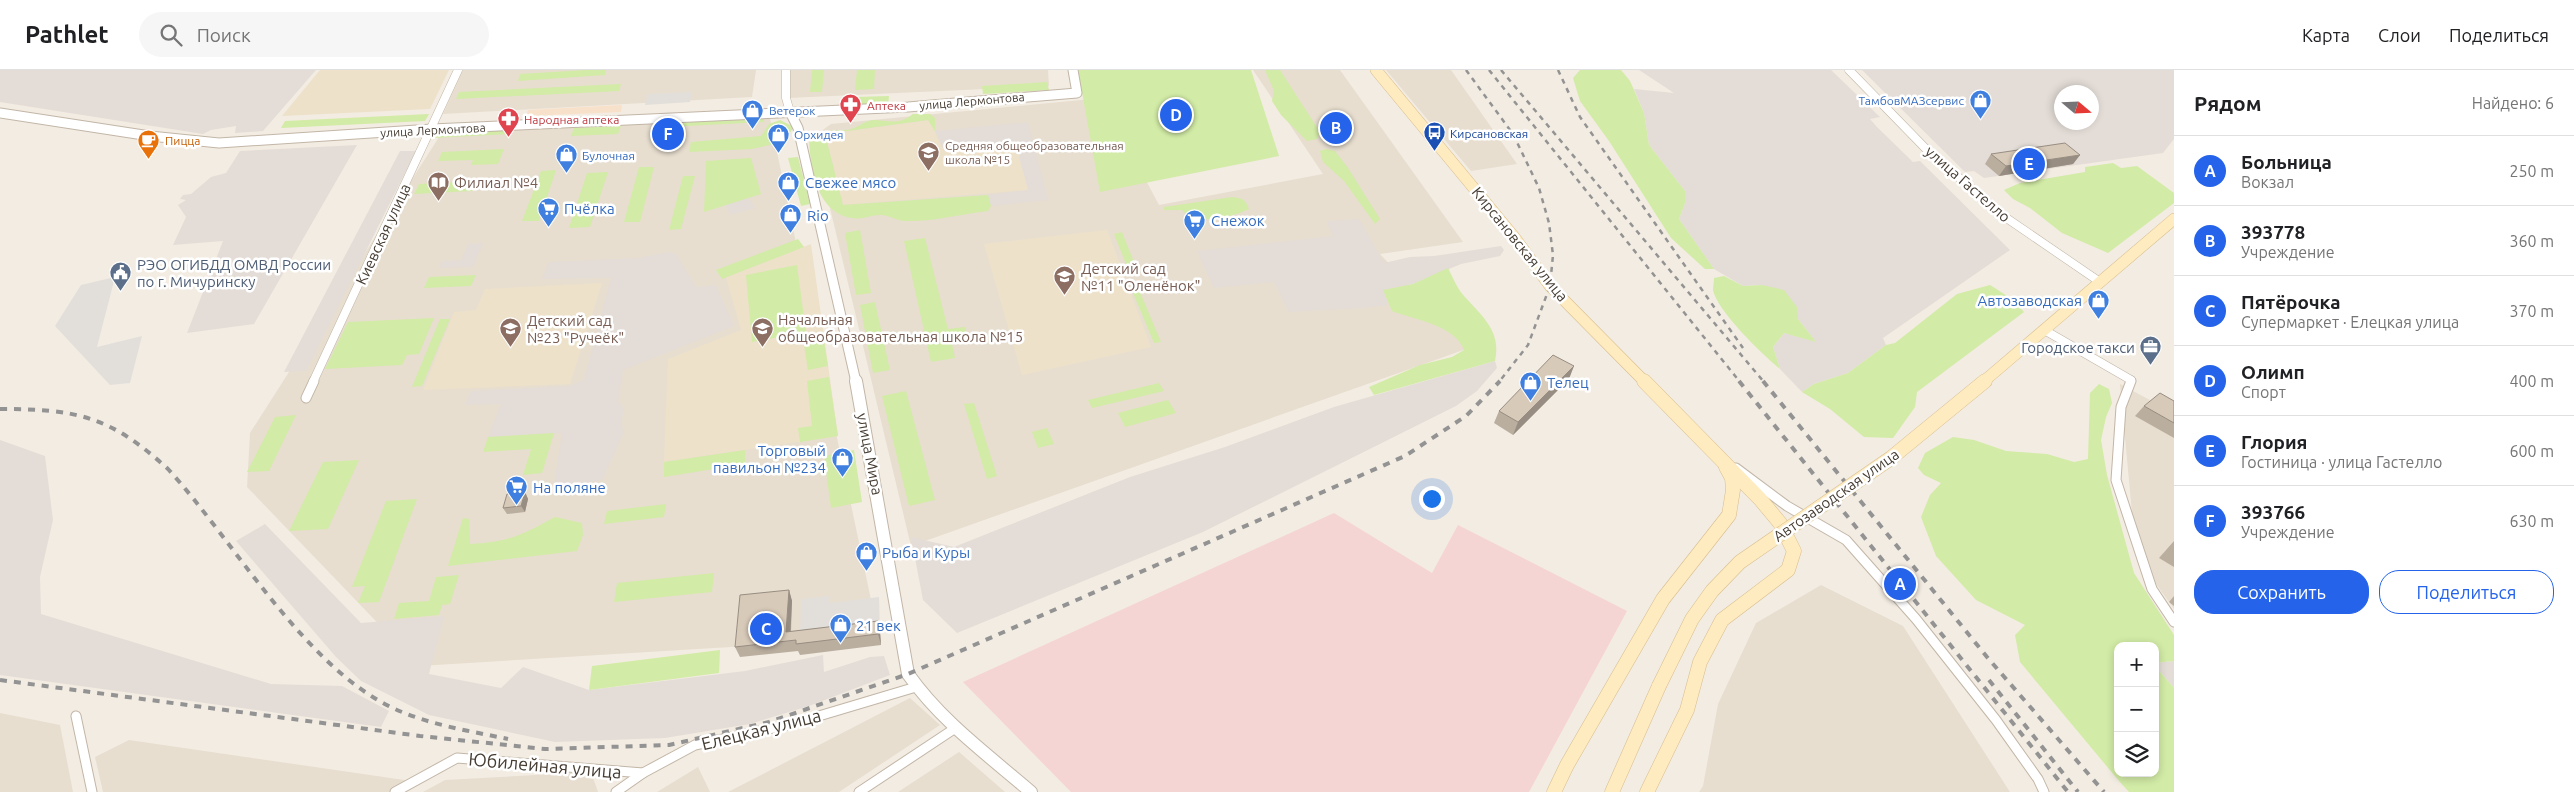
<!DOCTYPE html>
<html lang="ru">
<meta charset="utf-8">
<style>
:root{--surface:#fff;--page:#f6f6f6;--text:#202124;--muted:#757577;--line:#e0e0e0;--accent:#2563eb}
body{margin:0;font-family:Ubuntu,sans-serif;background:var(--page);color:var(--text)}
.controls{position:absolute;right:15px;bottom:15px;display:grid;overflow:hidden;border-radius:10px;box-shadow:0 2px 8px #0003}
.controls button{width:45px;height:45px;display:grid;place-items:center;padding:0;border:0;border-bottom:1px solid var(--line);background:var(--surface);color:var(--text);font:25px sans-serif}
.compass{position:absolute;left:2054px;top:15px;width:45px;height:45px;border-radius:50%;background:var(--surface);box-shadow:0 2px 8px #0003;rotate:109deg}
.you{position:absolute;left:1431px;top:428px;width:18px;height:18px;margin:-12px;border:4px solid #fff;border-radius:50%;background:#1a73e8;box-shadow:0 0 0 8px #1a73e833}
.badge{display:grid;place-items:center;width:32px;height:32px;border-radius:50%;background:var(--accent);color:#fff;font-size:16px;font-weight:700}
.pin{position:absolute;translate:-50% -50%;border:2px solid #fff;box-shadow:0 1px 5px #0006}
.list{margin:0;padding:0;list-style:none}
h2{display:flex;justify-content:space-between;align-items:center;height:65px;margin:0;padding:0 20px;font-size:21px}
h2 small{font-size:16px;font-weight:400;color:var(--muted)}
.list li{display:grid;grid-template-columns:32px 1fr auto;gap:15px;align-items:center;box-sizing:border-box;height:70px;padding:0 20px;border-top:1px solid var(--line)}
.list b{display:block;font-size:19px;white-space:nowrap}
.list p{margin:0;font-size:16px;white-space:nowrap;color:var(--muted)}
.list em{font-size:16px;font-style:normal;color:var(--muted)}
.actions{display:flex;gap:10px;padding:15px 20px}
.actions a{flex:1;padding:11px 0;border:1px solid var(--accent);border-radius:20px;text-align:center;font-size:18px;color:var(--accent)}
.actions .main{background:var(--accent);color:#fff}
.icon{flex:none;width:28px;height:28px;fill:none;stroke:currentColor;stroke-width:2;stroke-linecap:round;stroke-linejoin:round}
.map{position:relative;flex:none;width:2174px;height:722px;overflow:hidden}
header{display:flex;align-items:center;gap:30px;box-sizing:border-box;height:70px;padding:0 25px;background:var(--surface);border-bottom:1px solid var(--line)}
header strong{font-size:24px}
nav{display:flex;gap:28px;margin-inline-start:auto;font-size:18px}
.search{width:350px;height:45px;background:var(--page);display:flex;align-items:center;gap:12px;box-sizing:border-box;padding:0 18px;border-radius:28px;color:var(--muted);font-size:19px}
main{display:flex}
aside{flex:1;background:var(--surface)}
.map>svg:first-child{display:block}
.residential{fill:#e7decf}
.commercial{fill:#f8e1ca}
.industrial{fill:#e4ddd7;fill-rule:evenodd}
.education{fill:#ede1ca}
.medical{fill:#f5d5d3}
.green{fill:#d2eba6}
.parking{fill:#e2dfdb}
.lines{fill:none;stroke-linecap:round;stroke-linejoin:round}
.minor-far1-casing{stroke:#c2b6a7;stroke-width:9}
.minor-casing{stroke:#c2b6a7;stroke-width:11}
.tertiary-far1-casing{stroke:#c2b6a7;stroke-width:11}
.tertiary-casing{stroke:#c2b6a7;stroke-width:14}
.secondary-far1-casing{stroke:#d7be8d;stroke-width:12}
.secondary-casing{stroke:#d7be8d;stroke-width:15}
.minor-far1{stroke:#fff;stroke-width:8}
.minor{stroke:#fff;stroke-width:9}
.tertiary-far1{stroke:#fff;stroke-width:9}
.tertiary{stroke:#fff;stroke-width:12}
.secondary-far1{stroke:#ffebc0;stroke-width:11}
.secondary{stroke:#ffebc0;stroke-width:14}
.rail-far1{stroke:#939393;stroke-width:2.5;stroke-dasharray:5 5;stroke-linecap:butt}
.rail{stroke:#939393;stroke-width:4;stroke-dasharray:7 7;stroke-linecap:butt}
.secondary-bridge-casing{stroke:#d7be8d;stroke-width:15;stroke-linecap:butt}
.secondary-bridge{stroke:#ffebc0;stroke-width:14}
.wall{fill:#baae9f}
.shaded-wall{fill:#978d82}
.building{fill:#d8cab9;stroke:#978d82}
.labels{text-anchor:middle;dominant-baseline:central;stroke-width:5;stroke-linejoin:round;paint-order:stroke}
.far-shop-label{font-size:12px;fill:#366cbe;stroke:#fff;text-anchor:start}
.far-street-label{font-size:12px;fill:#453c32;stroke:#fff}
.far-health-label{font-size:12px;fill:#be3a42;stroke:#fff;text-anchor:start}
.far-transit-label{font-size:12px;fill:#164399;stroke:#fff;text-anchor:start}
.far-food-label{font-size:12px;fill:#c56008;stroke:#fff;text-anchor:start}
.far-education-label{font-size:12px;fill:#785e54;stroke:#fff;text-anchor:start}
.education-label{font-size:15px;fill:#785e54;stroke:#fff;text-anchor:start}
.shop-label{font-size:15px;fill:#366cbe;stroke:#fff;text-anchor:start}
.street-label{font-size:15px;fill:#453c32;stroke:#fff}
.service-label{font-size:15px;fill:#4e5e75;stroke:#fff;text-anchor:start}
.near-street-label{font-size:18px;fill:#453c32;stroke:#fff}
</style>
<header>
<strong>Pathlet</strong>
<div class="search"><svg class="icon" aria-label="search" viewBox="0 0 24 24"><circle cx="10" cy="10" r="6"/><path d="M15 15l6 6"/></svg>Поиск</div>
<nav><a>Карта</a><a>Слои</a><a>Поделиться</a></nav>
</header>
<main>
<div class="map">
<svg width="2174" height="722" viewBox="0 0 2174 722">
<rect width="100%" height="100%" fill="#f3ece2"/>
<!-- residential -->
<g class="residential">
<path d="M463,0H756L752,27L443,44Z"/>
<path d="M789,0H1048L1049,16L788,28Z"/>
<path d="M1253,0H1340L1463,172L1380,184L1469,278L911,476L813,67L831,54L1102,28L1159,135L1323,104Z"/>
<path d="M1386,0H1451L1517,94L1471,101Z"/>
<path d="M769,44L879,568L419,596L247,417L250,363L441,64Z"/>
<path d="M2120,314L2174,343V539L2136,486Z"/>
<path d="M1821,515L1903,556L2010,722H1699L1703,716L1718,634L1756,553Z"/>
<path d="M910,628L940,655L839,722H728Z"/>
<path d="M0,643L60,655L73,722H0Z"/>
<path d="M129,670L418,712L398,722H103L95,687Z"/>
<path d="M959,682L1005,722H898Z"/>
<path d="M698,697L710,722H657Z"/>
<path d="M591,702L598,722H423L445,710Z"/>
</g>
<!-- commercial -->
<path class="commercial" d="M622,35L621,42L526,46L528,40Z"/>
<!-- industrial -->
<g class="industrial">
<path d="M0,0H316L263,61L235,63L236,56L211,60L203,64L0,32Z"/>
<path d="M1639,0H1831L1880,47L1870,49L1877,57L1913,92L1920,91L2010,180L1883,268L1886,275L1848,303L1814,314L1802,322L1780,299L1773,277L1784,263L1815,271L1798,249L1762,215L1743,216L1714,199L1679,149L1685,133V121L1649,75L1644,43L1634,19L1674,23Z"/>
<path d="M1862,0H2174V69L2163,83L1984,108L1974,101L1965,102ZM2062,22H2092V52H2062Z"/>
<path d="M1028,52L1048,130L991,136L988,125L1028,120L944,81L935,61Z"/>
<path d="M357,75L254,254L187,263L223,171L173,175L186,147L178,135L186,130L180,129L183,125L191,124L211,107L226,103L240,81Z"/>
<path d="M400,81H416L306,301L284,302Z"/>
<path d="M749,128L755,138L731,145L725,135Z"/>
<path d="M1359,149L1384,193L1410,187L1434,186L1501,176L1504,180L1500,186L1461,194L1413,214L1384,220L1388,235L1362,238L1289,242L1274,212L1214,218L1197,181L1333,166L1326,151Z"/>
<path d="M483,173L473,197L439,198L442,191L461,190L468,174Z"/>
<path d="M668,182L676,184L696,217L716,215L734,256L623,300L618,331L624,339L621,354L624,362L602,410L564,417L554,414L562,363L488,367L501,334L465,335L471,321L570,316L584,310L611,208L542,209L549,192L638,188Z"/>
<path d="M1495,291L1497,298L1477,321L1456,336L1203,462L957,563L923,530L911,467L954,477L1130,407L1225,377L1334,337Z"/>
<path d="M0,370L45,386L53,450L40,507L41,544L271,614L342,616L389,641L381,657L0,605Z"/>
<path d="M265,454L361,553L444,546L429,604L501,618L523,597L589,620L745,601L823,585L824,602L870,587L884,586L890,605L809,636L750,654L665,668L555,672L429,645L361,611L336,587L236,471Z"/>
<path d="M2174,591V618L2155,596V593Z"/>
</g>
<!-- education -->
<g class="education">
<path d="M320,0H449L430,39L282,46Z"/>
<path d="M929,50L944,81L1016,75L1028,120L843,135L825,64Z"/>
<path d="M1107,160L1151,277L1022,305L984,174Z"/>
<path d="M811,174L838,366L664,392L668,289L741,260L726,207Z"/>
<path d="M602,213L570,314L423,320L454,242L476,240L485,219Z"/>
</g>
<!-- medical -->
<path class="medical" d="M1334,443L1432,503L1458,455L1627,541L1529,722H1071L963,612Z"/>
<!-- green -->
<g class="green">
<path d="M586,0H606L605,5L518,11L520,4Z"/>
<path d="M812,0H824L822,22H810Z"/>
<path d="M857,0H875L874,19L855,20Z"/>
<path d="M1078,0H1251L1279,86L1100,122Z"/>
<path d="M1265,0H1280L1320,62L1317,69L1307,71L1281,45L1272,31L1274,21Z"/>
<path d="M1580,0H1621L1630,11L1644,43L1649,75L1685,121V133L1679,149L1714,199H1705L1671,168L1609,71L1580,31L1573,8Z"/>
<path d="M1047,12L1049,20L983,24L982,16Z"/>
<path d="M621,14L619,21L456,29L459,22Z"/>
<path d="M889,26L888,35L854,36L855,27Z"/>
<path d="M429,44L425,51L281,58L285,51Z"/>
<path d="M913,44H930L935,48V61L928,50L825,64L843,135L988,125L991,136L988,141C961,144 932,152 904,151C896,150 890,146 882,145C873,144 862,150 852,148C816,143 810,96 809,67C822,56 839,64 854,58C861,55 868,49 876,50C891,51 899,55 913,44Z"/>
<path d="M764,48V52L667,57L668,53Z"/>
<path d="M780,50L794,57L783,72L752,79L689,82L691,72L761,66L769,54Z"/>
<path d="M621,56L618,64L571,66L574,58Z"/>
<path d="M514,58L511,64L434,68L437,62Z"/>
<path d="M504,79L498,94L471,95L473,90L438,91L442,82Z"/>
<path d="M1326,79L1335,81L1348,98L1380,149L1375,154L1344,111L1323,92L1320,81Z"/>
<path d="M798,87L810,134L801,136L788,88Z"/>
<path d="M751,88L761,124L704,142L706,91Z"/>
<path d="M2113,93L2121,98L2137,96L2174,123V133L2108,183L2062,163L2030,138L2013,129L2004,120L2020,113L2085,102V97Z"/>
<path d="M639,97H654L640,152H624Z"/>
<path d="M556,100L539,151H522L541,101Z"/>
<path d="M608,102L590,157L569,158L587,103Z"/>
<path d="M683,106H695L681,159L669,160Z"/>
<path d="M477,111L473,121L414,124L419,114Z"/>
<path d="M1232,127C1242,128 1246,130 1249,139C1232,147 1196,157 1182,140H1164V137Z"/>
<path d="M860,160L871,223L856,225L845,163Z"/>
<path d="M1122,162L1136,197L1128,199L1114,164Z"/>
<path d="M925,168L948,259L965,257L969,271L952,274L955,288L931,292L904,171Z"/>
<path d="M798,169L804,177L722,209L716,200Z"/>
<path d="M797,195L806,262L752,272L746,205Z"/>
<path d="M1448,198C1453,208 1457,218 1464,226C1481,245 1502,261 1495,291L1374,325L1369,317L1420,295L1452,287L1464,280C1455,255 1415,250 1392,241L1383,220L1413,214Z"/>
<path d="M476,205L471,216L424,218L429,207Z"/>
<path d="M1724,206L1743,216L1762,215L1784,220L1797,237L1798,249L1816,272L1784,263L1773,277L1780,299C1763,285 1717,241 1713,220C1713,217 1714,212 1714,208Z"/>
<path d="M1990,215L2012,229L2024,242L1917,322L1915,337L1893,368L1864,367L1830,339L1802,322L1814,314L1848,303L1886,275L1895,273L1957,224Z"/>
<path d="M1140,222L1161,272L1154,273L1133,223Z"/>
<path d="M875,232L890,300L873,303L860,235Z"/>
<path d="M434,248L419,284L407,285L402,295L325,299L348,252Z"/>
<path d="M440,249H450L422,316L412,317Z"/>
<path d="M823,265L828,296L808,300L803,269Z"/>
<path d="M829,307L838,366L800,372L798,358L812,356L807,311Z"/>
<path d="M1159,313L1164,321L1092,338L1088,330Z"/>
<path d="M2099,314L2109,319L2112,333L2106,347L2101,370L2107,405L2134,503L2174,565V591L2155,593V576H2118V703H2155V596L2174,618V722H2129L2119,711L2020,592L2015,565L2025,555L1976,530L1936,486L1921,447L1930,425L1941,413L1924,405L1918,398L1925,383L1953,367L1974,370L2006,381L2047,384L2074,392L2088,389L2090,323Z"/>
<path d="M906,321L935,430L909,436L882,326Z"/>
<path d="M1168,330L1176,343L1125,357L1118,343Z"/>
<path d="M974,333L997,406L987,409L964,334Z"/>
<path d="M296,345L269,401L247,402L275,347Z"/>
<path d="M1047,358L1054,374L1038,378L1032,362Z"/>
<path d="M554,363L542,403L523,405L531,379L483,382L488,367Z"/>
<path d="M745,380V394L664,407V392Z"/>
<path d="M854,380L862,432L831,438L824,386Z"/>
<path d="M359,390L328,459L289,461L323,392Z"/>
<path d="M417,429L379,532L358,533L365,516L352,517L386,431Z"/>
<path d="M666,434L664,447L604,454L607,441Z"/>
<path d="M555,447L582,453L583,465L577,481L448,496L463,448L469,449L470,474C509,472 522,465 555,447Z"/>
<path d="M714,503L712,522L614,532L617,513Z"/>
<path d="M459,505L450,534L442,535L439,545L394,549L399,533L429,531L436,507Z"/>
<path d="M720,580L719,603L589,620L592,596Z"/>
</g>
<!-- parking -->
<g class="parking">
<path d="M692,22L690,32L645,35L648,24Z"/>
<path d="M115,207L97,277L142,266L130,313L110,315L55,256L81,215Z"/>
<path d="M830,526V533L879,527L880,562L800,572L801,529Z"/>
</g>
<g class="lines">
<defs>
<g id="minor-far1">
<path d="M786,0V28L790,42"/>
<path d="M1849,0L1930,83L2005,147L2100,212"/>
<path d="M2046,261L2131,310L2130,312"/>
<path d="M313,312L458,0"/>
</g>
<g id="minor">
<path d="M2131,311L2121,337L2116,410L2152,519L2174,552"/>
<path d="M306,328L314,311"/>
<path d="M1736,398L1787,436L1846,470L1916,549L1996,650L2038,709L2044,722"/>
<path d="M76,646L92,722"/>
<path d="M395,722L457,688L643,703"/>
<path d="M616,722L643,703L695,675L792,654L916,617"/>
<path d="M859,722L957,657"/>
</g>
<g id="tertiary-far1">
<path d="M790,42L798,58L856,312"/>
<path d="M0,43L150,66L219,73L432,59L908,37L1077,23L1073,0"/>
</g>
<path id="tertiary" d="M856,311L908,604C941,651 988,685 1031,722"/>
<g id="secondary-far1">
<path d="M1376,0L1515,168L1550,216L1645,312"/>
<path d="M1983,312L2174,149"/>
</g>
<g id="secondary">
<path d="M1644,311L1760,429L1780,453L1794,481L1788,500L1722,550L1700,592L1687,640L1647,722"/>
<path d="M1891,388L1985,311"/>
<path d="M1554,722L1567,695L1663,529L1729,445L1733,420L1732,408L1726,397"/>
<path d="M1612,722L1659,616"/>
</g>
</defs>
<!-- minor-far1 casing -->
<use href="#minor-far1" class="minor-far1-casing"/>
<!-- minor casing -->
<use href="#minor" class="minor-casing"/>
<!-- tertiary-far1 casing -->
<use href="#tertiary-far1" class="tertiary-far1-casing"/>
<!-- tertiary casing -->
<use href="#tertiary" class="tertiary-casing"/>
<!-- secondary-far1 casing -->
<use href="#secondary-far1" class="secondary-far1-casing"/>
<!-- secondary casing -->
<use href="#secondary" class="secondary-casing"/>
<!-- minor-far1 -->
<use href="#minor-far1" class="minor-far1"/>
<!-- minor -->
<use href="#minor" class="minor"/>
<!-- tertiary-far1 -->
<use href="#tertiary-far1" class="tertiary-far1"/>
<!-- tertiary -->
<use href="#tertiary" class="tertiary"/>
<!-- secondary-far1 -->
<use href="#secondary-far1" class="secondary-far1"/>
<!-- secondary -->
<use href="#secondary" class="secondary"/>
<!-- rail-far1 -->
<g class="rail-far1">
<path d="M1466,0L1513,64L1539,118L1549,153L1553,185L1550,216L1528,275L1499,312"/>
<path d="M1489,0L1740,312"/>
<path d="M1501,0L1764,312"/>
<path d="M1558,0L1580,47L1743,278"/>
</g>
<!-- rail -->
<g class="rail">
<path d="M1739,311L2068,722"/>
<path d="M1763,311L1987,587L2104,722"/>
<path d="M0,339C77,339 110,346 168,399C234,471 305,598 395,639C430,655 470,661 508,669"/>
<path d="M0,610L420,666L545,679L669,675L769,652L908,604L1405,386L1466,346L1500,311"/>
<path d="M1989,610L2078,722"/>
</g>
<defs>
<path id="secondary-bridge" d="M1659,616L1692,549L1712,521L1740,492L1891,388"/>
</defs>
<!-- secondary-bridge casing -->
<use href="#secondary-bridge" class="secondary-bridge-casing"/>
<!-- secondary-bridge -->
<use href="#secondary-bridge" class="secondary-bridge"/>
</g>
<!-- wall -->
<g class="wall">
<path d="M1991,84L2080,85L2073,94L1999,106L1985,94Z"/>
<path d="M1569,309L1513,365L1494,353L1499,341Z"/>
<path d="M2174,331V368L2135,346L2144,336Z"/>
<path d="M525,422L528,429L525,442L507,444L503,438Z"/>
<path d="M2174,471V497L2159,488Z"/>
<path d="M789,520L792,531L791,562L878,551L880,562L881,575L800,585L798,581L740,587L735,577Z"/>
<path d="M2174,526V536L2169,532Z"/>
</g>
<!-- shaded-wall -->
<g class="shaded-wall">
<path d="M2080,85L2073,94L1999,106L2006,96Z"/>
<path d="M1574,296L1569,309L1513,365L1518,352Z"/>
<path d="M525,422L528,429L525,442L521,436Z"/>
<path d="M789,520L792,531L790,571L786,562Z"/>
<path d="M878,551L880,562L881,575L878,564Z"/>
</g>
<!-- building -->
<g class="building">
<path d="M2065,73L2080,85L2006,96L1991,84Z"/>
<path d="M1553,285L1574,296L1518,352L1499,341Z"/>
<path d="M2160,323L2174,331V353L2144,336Z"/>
<path d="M525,422L521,436L503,438L507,424Z"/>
<path d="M789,520L786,562L878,551V564L796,574V570L735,577L740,525Z"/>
</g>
<!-- icons -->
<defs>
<symbol id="shop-pin" viewBox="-11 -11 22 30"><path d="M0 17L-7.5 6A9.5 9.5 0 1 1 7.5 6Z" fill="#3f7fe0" stroke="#fff"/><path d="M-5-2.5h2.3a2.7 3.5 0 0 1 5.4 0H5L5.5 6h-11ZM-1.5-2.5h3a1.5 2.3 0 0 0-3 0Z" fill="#fff"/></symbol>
<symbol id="pharmacy-pin" viewBox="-11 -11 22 30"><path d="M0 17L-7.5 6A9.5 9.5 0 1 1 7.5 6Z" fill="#e0444e" stroke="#fff"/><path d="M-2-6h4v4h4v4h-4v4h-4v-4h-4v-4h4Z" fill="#fff"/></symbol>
<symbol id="bus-pin" viewBox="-11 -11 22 30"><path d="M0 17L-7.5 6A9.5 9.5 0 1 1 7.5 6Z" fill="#1a4fb4" stroke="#fff"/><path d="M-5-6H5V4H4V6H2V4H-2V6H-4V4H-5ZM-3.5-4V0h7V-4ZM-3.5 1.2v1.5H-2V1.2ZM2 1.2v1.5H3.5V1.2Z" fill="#fff"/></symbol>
<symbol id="cafe-pin" viewBox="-11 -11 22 30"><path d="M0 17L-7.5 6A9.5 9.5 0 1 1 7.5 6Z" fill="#e8710a" stroke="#fff"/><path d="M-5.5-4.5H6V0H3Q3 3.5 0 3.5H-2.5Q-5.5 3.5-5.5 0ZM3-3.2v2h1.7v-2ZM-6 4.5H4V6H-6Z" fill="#fff"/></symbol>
<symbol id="school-pin" viewBox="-11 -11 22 30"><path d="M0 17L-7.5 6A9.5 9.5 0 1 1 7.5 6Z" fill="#8d6e63" stroke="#fff"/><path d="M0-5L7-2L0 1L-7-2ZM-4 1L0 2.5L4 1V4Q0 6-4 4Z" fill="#fff"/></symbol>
<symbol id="library-pin" viewBox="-11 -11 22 30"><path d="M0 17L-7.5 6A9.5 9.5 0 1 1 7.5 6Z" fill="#8d6e63" stroke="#fff"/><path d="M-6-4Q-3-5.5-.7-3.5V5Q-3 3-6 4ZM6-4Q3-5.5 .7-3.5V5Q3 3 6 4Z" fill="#fff"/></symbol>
<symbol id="supermarket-pin" viewBox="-11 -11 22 30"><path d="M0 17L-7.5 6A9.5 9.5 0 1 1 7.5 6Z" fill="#3f7fe0" stroke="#fff"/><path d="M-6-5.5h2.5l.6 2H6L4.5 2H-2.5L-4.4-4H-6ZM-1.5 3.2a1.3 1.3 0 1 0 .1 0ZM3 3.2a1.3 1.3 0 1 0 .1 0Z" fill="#fff"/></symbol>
<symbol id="civic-pin" viewBox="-11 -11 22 30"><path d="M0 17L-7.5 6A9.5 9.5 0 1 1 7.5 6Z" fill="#5c6f8a" stroke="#fff"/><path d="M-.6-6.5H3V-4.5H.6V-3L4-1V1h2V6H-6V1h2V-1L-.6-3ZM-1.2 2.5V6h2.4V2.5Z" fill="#fff"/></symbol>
<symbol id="office-pin" viewBox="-11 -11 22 30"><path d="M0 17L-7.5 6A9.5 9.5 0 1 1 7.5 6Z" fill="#5c6f8a" stroke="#fff"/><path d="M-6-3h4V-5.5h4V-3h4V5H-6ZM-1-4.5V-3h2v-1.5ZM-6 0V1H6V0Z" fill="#fff"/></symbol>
</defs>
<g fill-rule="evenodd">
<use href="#shop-pin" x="1968" y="18" width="25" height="34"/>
<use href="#pharmacy-pin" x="838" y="22" width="25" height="34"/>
<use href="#shop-pin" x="740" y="28" width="25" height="34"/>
<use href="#pharmacy-pin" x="496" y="36" width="25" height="34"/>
<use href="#bus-pin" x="1422" y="50" width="25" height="34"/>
<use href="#shop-pin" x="766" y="52" width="25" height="34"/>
<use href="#cafe-pin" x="136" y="58" width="25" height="34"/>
<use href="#school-pin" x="916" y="70" width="25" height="34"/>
<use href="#shop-pin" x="554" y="72" width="25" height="34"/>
<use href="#library-pin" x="426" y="100" width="25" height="34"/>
<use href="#shop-pin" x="776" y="100" width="25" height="34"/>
<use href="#supermarket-pin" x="536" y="126" width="25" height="34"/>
<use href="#shop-pin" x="778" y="132" width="25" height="34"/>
<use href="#supermarket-pin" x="1182" y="138" width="25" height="34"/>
<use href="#civic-pin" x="108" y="190" width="25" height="34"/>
<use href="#school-pin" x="1052" y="194" width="25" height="34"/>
<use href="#shop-pin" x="2086" y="218" width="25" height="34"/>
<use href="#school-pin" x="750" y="246" width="25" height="34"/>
<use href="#school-pin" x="498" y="246" width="25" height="34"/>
<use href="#office-pin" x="2138" y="264" width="25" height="34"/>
<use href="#shop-pin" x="1518" y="300" width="25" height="34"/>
<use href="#shop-pin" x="830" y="376" width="25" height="34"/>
<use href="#supermarket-pin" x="504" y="404" width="25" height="34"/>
<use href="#shop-pin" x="854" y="470" width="25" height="34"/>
<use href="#shop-pin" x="828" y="542" width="25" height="34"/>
</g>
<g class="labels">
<!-- far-shop labels -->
<g class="far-shop-label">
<text x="1964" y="30" text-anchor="end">ТамбовМАЗсервис</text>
<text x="769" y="40">Ветерок</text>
<text x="794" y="64">Орхидея</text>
<text x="582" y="85">Булочная</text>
</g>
<!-- far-street labels -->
<g class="far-street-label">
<text transform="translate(972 31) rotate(-5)">улица Лермонтова</text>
<text transform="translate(433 60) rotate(-3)">улица Лермонтова</text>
</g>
<!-- far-health labels -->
<g class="far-health-label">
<text x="867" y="35">Аптека</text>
<text x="524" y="49">Народная аптека</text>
</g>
<!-- far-transit labels -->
<g class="far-transit-label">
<text x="1450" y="63">Кирсановская</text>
</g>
<!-- far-food labels -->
<g class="far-food-label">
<text x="165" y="70">Пицца</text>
</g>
<!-- far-education labels -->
<g class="far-education-label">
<text x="945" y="75">Средняя общеобразовательная<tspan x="945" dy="14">школа №15</tspan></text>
</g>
<!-- education labels -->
<g class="education-label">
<text x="454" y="112">Филиал №4</text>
<text x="1081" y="198">Детский сад<tspan x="1081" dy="17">№11 "Оленёнок"</tspan></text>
<text x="778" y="249">Начальная<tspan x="778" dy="17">общеобразовательная школа №15</tspan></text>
<text x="527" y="250">Детский сад<tspan x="527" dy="17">№23 "Ручеёк"</tspan></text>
</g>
<!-- shop labels -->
<g class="shop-label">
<text x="805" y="112">Свежее мясо</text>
<text x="564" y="138">Пчёлка</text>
<text x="807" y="145">Rio</text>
<text x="1211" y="150">Снежок</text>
<text x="2082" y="230" text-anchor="end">Автозаводская</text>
<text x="1547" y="312">Телец</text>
<text x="826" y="380" text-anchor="end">Торговый<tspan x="826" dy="17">павильон №234</tspan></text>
<text x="533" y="417">На поляне</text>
<text x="882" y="482">Рыба и Куры</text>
<text x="856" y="555">21 век</text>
</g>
<!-- street labels -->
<g class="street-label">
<text transform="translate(1968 114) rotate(41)">улица Гастелло</text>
<text transform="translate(383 164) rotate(-65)">Киевская улица</text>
<text transform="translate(1520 174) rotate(51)">Кирсановская улица</text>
<text transform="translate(870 384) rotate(79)">улица Мира</text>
<text transform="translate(1836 425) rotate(-35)">Автозаводская улица</text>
</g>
<!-- service labels -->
<g class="service-label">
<text x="137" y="194">РЭО ОГИБДД ОМВД России<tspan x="137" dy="17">по г. Мичуринску</tspan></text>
<text x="2135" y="277" text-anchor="end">Городское такси</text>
</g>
<!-- near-street labels -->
<g class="near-street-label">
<text transform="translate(761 659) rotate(-14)">Елецкая улица</text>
<text transform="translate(545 695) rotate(5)">Юбилейная улица</text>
</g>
</g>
</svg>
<div class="controls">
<button>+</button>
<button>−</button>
<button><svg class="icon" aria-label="layers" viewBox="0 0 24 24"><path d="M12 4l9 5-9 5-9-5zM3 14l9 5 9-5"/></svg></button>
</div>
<svg class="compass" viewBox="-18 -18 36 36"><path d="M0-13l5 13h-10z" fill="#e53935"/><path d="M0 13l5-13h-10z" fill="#757577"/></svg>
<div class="you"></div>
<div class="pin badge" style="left:1900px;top:514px">A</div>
<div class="pin badge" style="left:1336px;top:58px">B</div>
<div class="pin badge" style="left:766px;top:559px">C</div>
<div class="pin badge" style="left:1176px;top:45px">D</div>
<div class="pin badge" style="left:2029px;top:94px">E</div>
<div class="pin badge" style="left:668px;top:64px">F</div>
</div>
<aside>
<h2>Рядом<small>Найдено: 6</small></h2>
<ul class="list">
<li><span class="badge">A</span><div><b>Больница</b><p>Вокзал</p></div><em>250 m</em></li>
<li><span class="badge">B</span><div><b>393778</b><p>Учреждение</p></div><em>360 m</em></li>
<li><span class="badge">C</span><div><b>Пятёрочка</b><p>Супермаркет · Елецкая улица</p></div><em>370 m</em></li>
<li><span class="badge">D</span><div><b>Олимп</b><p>Спорт</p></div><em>400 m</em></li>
<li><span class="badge">E</span><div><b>Глория</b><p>Гостиница · улица Гастелло</p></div><em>600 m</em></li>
<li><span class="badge">F</span><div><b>393766</b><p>Учреждение</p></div><em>630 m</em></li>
</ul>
<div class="actions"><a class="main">Сохранить</a><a>Поделиться</a></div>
</aside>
</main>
